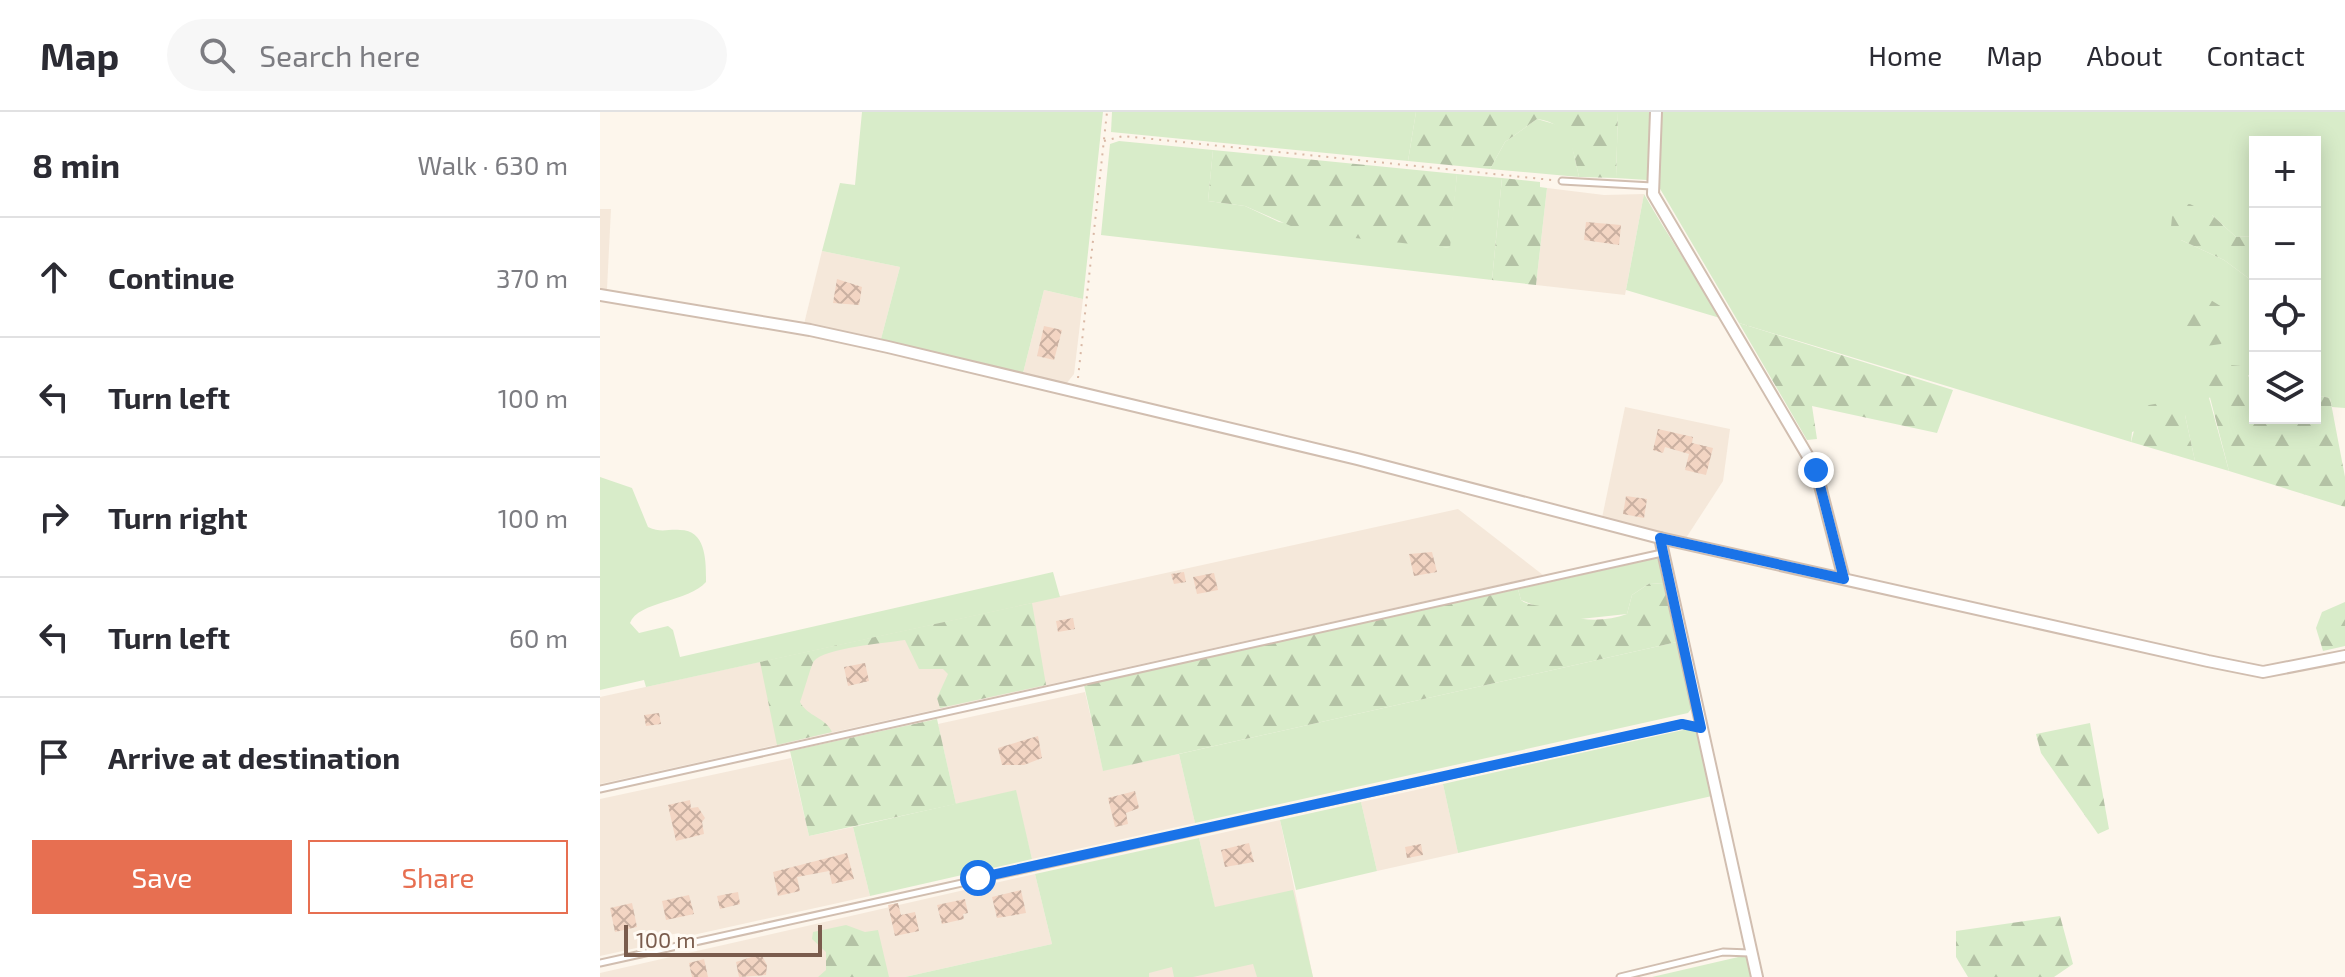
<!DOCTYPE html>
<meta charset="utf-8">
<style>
:root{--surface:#fff;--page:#f7f7f7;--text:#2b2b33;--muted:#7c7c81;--line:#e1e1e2;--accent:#e76f51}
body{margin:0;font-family:"Exo 2",sans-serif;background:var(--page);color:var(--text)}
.controls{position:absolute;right:24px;top:24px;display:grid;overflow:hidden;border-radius:0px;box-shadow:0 4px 20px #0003}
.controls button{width:72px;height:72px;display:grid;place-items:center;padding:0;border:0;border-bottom:2px solid var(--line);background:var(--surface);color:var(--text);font:40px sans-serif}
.scale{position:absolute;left:24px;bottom:20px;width:198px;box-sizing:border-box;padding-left:8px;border:4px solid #7a5c4d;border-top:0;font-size:22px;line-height:28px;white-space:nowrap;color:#7a5c4d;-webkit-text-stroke:6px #fffaf3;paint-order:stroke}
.stop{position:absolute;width:24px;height:24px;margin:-18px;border:6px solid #1a73e8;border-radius:50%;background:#fff}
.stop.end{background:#1a73e8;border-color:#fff;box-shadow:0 2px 8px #0008}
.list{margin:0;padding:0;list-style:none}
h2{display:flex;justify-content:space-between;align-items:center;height:104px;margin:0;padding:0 32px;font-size:34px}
h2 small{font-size:26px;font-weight:400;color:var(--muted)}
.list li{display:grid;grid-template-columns:52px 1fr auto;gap:24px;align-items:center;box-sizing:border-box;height:120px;padding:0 32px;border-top:2px solid var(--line)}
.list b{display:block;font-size:30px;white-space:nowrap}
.list em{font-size:26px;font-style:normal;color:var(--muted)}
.actions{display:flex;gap:16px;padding:24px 32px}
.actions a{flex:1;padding:18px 0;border:2px solid var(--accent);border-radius:0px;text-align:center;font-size:28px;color:var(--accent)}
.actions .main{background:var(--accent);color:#fff}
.icon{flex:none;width:44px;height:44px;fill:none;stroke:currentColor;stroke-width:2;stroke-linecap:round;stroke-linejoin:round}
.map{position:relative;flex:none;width:1745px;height:865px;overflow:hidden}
header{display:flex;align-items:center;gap:48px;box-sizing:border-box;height:112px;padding:0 40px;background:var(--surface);border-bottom:2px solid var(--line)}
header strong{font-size:38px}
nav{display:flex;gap:44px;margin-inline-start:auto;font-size:28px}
.search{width:560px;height:72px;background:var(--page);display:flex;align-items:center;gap:20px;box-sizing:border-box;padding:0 28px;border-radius:44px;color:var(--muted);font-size:30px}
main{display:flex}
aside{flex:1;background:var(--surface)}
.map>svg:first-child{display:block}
.residential{fill:#f5e8da}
.green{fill:#d8ecc9}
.forest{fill:url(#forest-firs)}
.building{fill:url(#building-cross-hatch)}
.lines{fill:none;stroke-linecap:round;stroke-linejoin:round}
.service-casing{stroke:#d1beb0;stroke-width:9}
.minor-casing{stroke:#d1beb0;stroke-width:14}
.path{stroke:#d9b8a5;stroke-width:2;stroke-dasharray:2 6;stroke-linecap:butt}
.service{stroke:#fff;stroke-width:5}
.minor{stroke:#fff;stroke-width:10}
.route{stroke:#1a73e8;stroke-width:10}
</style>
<header>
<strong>Map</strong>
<div class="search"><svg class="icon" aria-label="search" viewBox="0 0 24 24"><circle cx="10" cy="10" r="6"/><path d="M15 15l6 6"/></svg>Search here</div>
<nav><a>Home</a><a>Map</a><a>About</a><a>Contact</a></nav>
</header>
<main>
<aside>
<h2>8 min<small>Walk · 630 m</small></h2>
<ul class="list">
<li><svg class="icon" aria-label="ahead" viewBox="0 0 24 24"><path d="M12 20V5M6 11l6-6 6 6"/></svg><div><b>Continue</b></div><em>370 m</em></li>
<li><svg class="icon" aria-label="left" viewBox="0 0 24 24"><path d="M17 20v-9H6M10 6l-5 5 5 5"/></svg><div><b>Turn left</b></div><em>100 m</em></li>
<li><svg class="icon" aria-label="right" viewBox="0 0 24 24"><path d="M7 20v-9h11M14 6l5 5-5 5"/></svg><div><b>Turn right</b></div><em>100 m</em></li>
<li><svg class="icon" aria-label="left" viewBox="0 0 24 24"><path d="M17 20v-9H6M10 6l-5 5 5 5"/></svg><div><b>Turn left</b></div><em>60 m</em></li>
<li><svg class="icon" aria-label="arrive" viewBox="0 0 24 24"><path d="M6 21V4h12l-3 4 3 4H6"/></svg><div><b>Arrive at destination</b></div></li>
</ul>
<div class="actions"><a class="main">Save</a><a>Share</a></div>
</aside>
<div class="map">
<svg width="1745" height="865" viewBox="0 0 1745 865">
<defs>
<pattern id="forest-firs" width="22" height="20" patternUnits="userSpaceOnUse" patternTransform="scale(2)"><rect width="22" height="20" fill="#d8ecc9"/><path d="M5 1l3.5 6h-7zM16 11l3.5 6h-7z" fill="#b4c2a5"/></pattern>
<pattern id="building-cross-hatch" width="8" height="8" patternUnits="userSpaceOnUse" patternTransform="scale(2)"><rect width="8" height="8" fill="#f3d5c3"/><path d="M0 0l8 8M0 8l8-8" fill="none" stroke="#cab0a1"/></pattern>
</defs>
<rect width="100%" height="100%" fill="#fdf6ec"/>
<!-- residential -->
<g class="residential">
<path d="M947,76L1004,83L1044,82L1025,183L936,173Z"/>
<path d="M0,97H11L7,177L0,178Z"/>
<path d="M222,139L300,155L281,227L204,212Z"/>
<path d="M444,178L483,187L474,262L466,272L423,261Z"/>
<path d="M1025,295L1130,317L1123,369L1086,426L1002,406Z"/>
<path d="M858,397L943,463L0,672V585Z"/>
<path d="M485,580L503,658L579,642L595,711L432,747L415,679L356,692L338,612Z"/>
<path d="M191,646L209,724L253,715L270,784L84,825L79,821L63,824L59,831L0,844V687Z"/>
<path d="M843,672L858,741L777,759L761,690Z"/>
<path d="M680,708L713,865H549L538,813L615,796L599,726Z"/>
<path d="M435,762L452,832L305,865H0V861Z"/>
</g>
<!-- green -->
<g class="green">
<path d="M262,0H503L483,187L444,178L423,261L281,227L300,155L222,139L240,71L255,73Z"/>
<path d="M512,0H816L808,49L511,20Z"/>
<path d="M1018,0H1051L1047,68L1016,66Z"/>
<path d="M1062,0H1745V296L1732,295L1730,286L1715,283V30H1655V124L1636,125L1612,103L1581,128L1624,148L1655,171V275L1649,263L1609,286L1629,359L1595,349L1585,303L1532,320L1531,330L1139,211L1059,75Z"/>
<path d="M937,7L961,14L971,29L979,65L890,57L905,30Z"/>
<path d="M519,29L613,38L608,89L645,94L679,110L849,136L857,62L902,66L892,168L501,123L510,32Z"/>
<path d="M1044,82C1068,124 1095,164 1120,206L1026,178Z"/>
<path d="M0,365L32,376L48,415C61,421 67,417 80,418C107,418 106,451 106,470C89,490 38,489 30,511L39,521L68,514L73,518L80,545L453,460L460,485L46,575L44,568L0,578Z"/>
<path d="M1058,446L1064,472L1050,471L1032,483L1027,502L971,508L921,488L918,477Z"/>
<path d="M1077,530L1092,596L1088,601L595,711L579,642Z"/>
<path d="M1092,616L1097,619L1112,684L858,741L843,672Z"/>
<path d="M416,678L432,747L270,784L253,715Z"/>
<path d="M761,690L777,759L696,778L680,708Z"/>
<path d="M599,726L615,795L693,778L713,865H657L653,852L593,865H574L572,855L549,861V865H305L452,832L435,762Z"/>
<path d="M1147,843L1152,865H1052Z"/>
</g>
<!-- forest -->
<g class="forest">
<path d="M816,0H1018L1016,66L979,65C973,37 970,11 937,7L905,30L890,57L808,49Z"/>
<path d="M613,38L857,62L850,136L707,121L645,94L608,89Z"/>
<path d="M902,66L940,70V75L947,76L936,173L892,168Z"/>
<path d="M1590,92L1612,103L1636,125L1655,124V171L1624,148L1581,128L1571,115L1572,105L1580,93Z"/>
<path d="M1593,177L1622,195L1627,224L1621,232L1599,235L1589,228L1584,195L1594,182Z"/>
<path d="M1139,211L1353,278L1337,321L1212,294L1217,327L1207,328Z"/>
<path d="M1619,252L1641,254C1656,271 1655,284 1655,306H1715V283L1730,286L1745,365V395L1629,359L1606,270L1610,258Z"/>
<path d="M1571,289L1585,303L1595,349L1531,330L1539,300L1549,293Z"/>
<path d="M1050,471L1064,472L1077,530L503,659L484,573L918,477L921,488C928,494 937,492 945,496C969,508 1001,512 1027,502L1032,483Z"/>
<path d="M1745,490V534L1723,539L1716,516L1722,500Z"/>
<path d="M432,491L446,573L340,596L337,586L348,562L343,557H319L305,528C286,531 224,536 214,549C211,553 203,583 200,590C208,605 225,605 232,620L177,633L160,550Z"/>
<path d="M337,607L356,692L209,724L190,639Z"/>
<path d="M1490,611L1509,717L1498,722L1441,641L1436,622Z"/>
<path d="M1460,804L1473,852L1454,865H1368L1356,845V819Z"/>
<path d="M246,813L265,820L278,818L289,865H218L226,858V840L212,827L213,820Z"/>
</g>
<!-- building -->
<g class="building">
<path d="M986,110L1021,113L1019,133L984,128Z"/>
<path d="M237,167L262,175L259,193L233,191Z"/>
<path d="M444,214L462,218L454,248L437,244Z"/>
<path d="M1058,317L1093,325L1092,331L1113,336L1106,363L1085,358L1089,342L1065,335L1063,341L1053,338Z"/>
<path d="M1026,384L1047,387L1044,406L1023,402Z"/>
<path d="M832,440L837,460L814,464L809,442Z"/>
<path d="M584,460L586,470L574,472L571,462Z"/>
<path d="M614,461L618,478L597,482L593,465Z"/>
<path d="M473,506L475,517L458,520L456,509Z"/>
<path d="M265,551L269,569L248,574L244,555Z"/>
<path d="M59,601L61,612L46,614L44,603Z"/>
<path d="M438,624L442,646L424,653H402L398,636Z"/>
<path d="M535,679L539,696L526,701L528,712L515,715L508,686Z"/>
<path d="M90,688L91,696L98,695L105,706L102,710L104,722L76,729L68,693Z"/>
<path d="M649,731L654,750L625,755L621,738Z"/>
<path d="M821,732L823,743L807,746L805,735Z"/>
<path d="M247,741L254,767L232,772L229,759L197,765L200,779L178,784L173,760Z"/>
<path d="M421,778L426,801L397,806L392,785Z"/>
<path d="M138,780L140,792L120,797L117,784Z"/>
<path d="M89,783L94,802L66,808L62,789Z"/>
<path d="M365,787L368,801L363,802L364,807L342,812L337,793Z"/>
<path d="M32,791L37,815L15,820L10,796Z"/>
<path d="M298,791L301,803L315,800L319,819L295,824L288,793Z"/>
<path d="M161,842L167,853L166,863L139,865L136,850Z"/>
<path d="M104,847L108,865H92L89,851Z"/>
</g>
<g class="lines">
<defs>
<g id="service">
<path d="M962,69L1052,74"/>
<path d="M0,677L1062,441"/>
<path d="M0,851L1082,612L1100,616"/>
<path d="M1020,865L1123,840L1150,841"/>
</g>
<g id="minor">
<path d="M1056,0L1053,82L1216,358L1244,467"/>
<path d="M0,183L210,218L288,235L757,347L1060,426L1608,549L1663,560L1745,544"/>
<path d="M1060,426L1157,865"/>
</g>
</defs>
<!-- service casing -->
<use href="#service" class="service-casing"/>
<!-- minor casing -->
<use href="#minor" class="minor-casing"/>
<!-- path -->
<g class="path">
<path d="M504,29L523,24L952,68"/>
<path d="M478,266L507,0"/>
</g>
<!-- service -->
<use href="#service" class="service"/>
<!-- minor -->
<use href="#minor" class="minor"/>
</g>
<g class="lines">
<!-- route -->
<path class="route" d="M378,766L1082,612L1101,616L1060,426L1244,467L1216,358"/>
</g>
</svg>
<div class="controls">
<button>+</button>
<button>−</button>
<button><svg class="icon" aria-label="locate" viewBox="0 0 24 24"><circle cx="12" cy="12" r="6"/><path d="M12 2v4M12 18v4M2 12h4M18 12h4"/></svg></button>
<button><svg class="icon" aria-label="layers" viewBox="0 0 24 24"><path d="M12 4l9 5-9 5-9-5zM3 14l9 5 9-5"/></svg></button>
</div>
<div class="scale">100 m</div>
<div class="stop" style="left:378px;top:766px"></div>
<div class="stop end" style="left:1216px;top:358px"></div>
</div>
</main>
